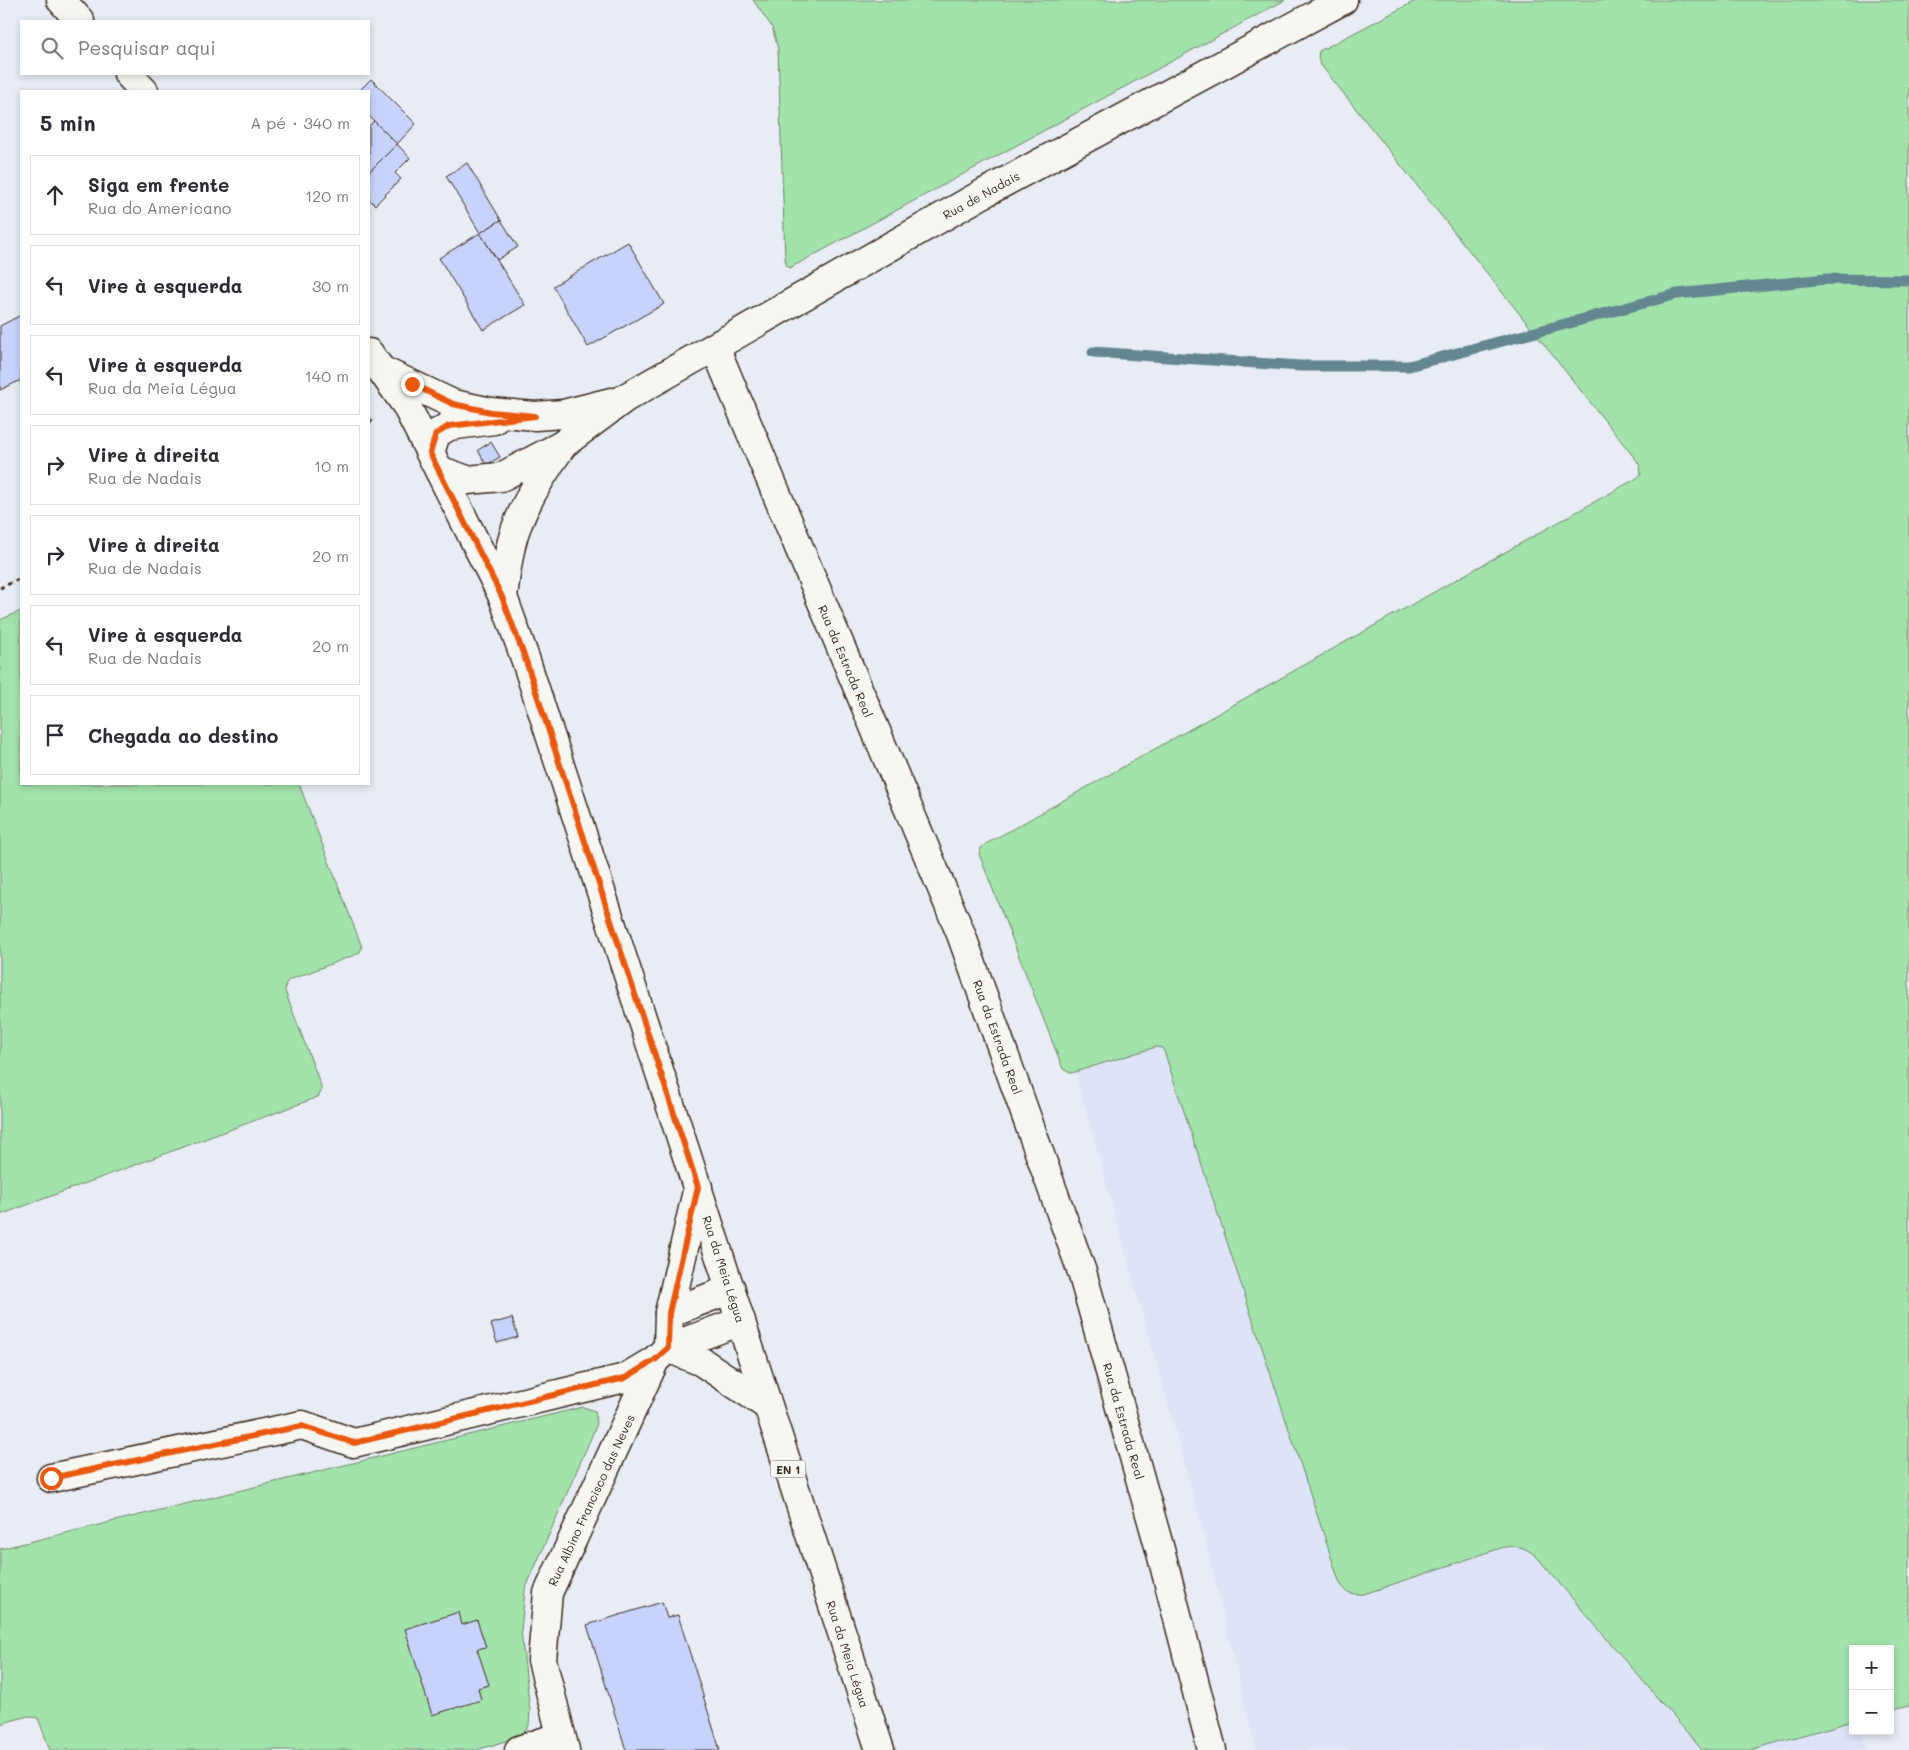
<!DOCTYPE html>
<html lang="pt">
<meta charset="utf-8">
<style>
:root{--surface:#fff;--page:#f2f2f3;--text:#2b2b33;--muted:#7c7c81;--line:#e1e1e2}
body{margin:0;font-family:Mali,sans-serif;background:var(--page);color:var(--text)}
.controls{position:absolute;right:15px;bottom:15px;display:grid;overflow:hidden;border-radius:0px;box-shadow:0 2px 8px #0003}
.controls button{width:45px;height:45px;display:grid;place-items:center;padding:0;border:0;border-bottom:1px solid var(--line);background:var(--surface);color:var(--text);font:25px sans-serif}
.stop{position:absolute;width:15px;height:15px;margin:-11px;border:4px solid #ea580c;border-radius:50%;background:#fff}
.stop.end{background:#ea580c;border-color:#fff;box-shadow:0 1px 5px #0008}
.list{margin:0;padding:0;list-style:none}
h2{display:flex;justify-content:space-between;align-items:center;height:65px;margin:0;padding:0 20px;font-size:21px}
h2 small{font-size:16px;font-weight:400;color:var(--muted)}
.list li{display:grid;grid-template-columns:32px 1fr auto;gap:15px;align-items:center;box-sizing:border-box;height:80px;margin:0 10px 10px;padding:0 10px;border:1px solid var(--line);border-radius:0px}
.list b{display:block;font-size:19px;white-space:nowrap}
.list p{margin:0;font-size:16px;white-space:nowrap;color:var(--muted)}
.list em{font-size:16px;font-style:normal;color:var(--muted)}
.icon{flex:none;width:28px;height:28px;fill:none;stroke:currentColor;stroke-width:2;stroke-linecap:round;stroke-linejoin:round}
.map{position:relative;flex:none;width:1909px;height:1750px;overflow:hidden}
.search{position:absolute;background:var(--surface);box-shadow:0 2px 8px #0003;left:20px;top:20px;width:350px;height:55px;display:flex;align-items:center;gap:12px;box-sizing:border-box;padding:0 18px;border-radius:0px;color:var(--muted);font-size:19px}
.panel{position:absolute;background:var(--surface);box-shadow:0 2px 8px #0003;left:20px;top:90px;width:350px;height:695px;border-radius:0px}
.map>svg:first-child{display:block}
.built{fill:#dee4f7}
.green{fill:#a2e3ac;stroke:#6e8665}
.lines{fill:none;stroke-linecap:round;stroke-linejoin:round}
.stream{stroke:#638691;stroke-width:11}
.building{fill:#c8d3fb;stroke:#3b2a1e}
.street-casing{stroke:#3b2a1e;stroke-width:31}
.secondary-casing{stroke:#3b2a1e;stroke-width:31}
.primary-casing{stroke:#3b2a1e;stroke-width:31}
.path{stroke:#3b2a1e;stroke-width:3;stroke-dasharray:4 4;stroke-linecap:butt}
.street{stroke:#f6f6f2;stroke-width:28}
.secondary{stroke:#f6f6f2;stroke-width:28}
.primary{stroke:#f6f6f2;stroke-width:28}
.route{stroke:#ea580c;stroke-width:6}
.labels{text-anchor:middle;dominant-baseline:central;stroke-width:4.5;stroke-linejoin:round;paint-order:stroke}
.shield{fill:#f6f6f2;stroke:#73675e;stroke-width:1}
.shield-label{font-size:11px;font-weight:bold;fill:#3b2a1e}
.street-label{font-size:12px;fill:#3b2a1e;stroke:#f6f6f2}
</style>
<div class="map">
<svg width="1909" height="1750" viewBox="0 0 1909 1750">
<rect width="100%" height="100%" fill="#e8ecf5"/>
<filter id="ink" filterUnits="userSpaceOnUse"><feTurbulence type="fractalNoise" baseFrequency=".02" numOctaves="2"/><feDisplacementMap in="SourceGraphic" scale="10" xChannelSelector="R" yChannelSelector="G"/><feConvolveMatrix kernelMatrix="1 2 1 2 8 2 1 2 1" color-interpolation-filters="sRGB"/></filter>
<g filter="url(#ink)">
<!-- built -->
<g class="built">
<path d="M1156,1047L1162,1048L1164,1051L1339,1581L1343,1589L1348,1593L1355,1594L1501,1548L1511,1546H1520L1536,1556L1702,1750H1256L1198,1512L1075,1072Z"/>
<path d="M1853,1721V1731H1861L1868,1750H1750Z"/>
</g>
<!-- green -->
<g class="green">
<path d="M753,0H1285L790,268L787,266L785,259L778,49L772,27Z"/>
<path d="M1417,0H1909V1706L1890,1711V1649H1853V1721L1750,1750H1702L1536,1556C1525,1547 1516,1544 1501,1548L1364,1594C1351,1595 1345,1593 1339,1581L1164,1051L1162,1048L1156,1047L1075,1072L1070,1073L1063,1069L979,854L981,848L984,845L1637,478L1641,474L1640,466L1637,461L1320,64L1318,58L1319,51L1325,48Z"/>
<path d="M21,611V784H299L362,947L360,952L357,954L289,980L286,983L285,991L321,1086V1092L318,1097L0,1215V620Z"/>
<path d="M583,1407L595,1411L597,1424L525,1590L521,1631L530,1711L529,1726L521,1736L477,1750H50L38,1718L28,1716L0,1724V1549Z"/>
</g>
<g class="lines">
<!-- stream -->
<path class="stream" d="M1093,352L1301,366H1409L1677,294L1826,279L1909,280"/>
</g>
<!-- building -->
<g class="building">
<path d="M371,79L416,124L397,144L369,116V91H359Z"/>
<path d="M374,121L397,144L369,172V126Z"/>
<path d="M397,144L410,158L395,173L401,179L375,205L369,199V172Z"/>
<path d="M467,163L501,220L480,233L446,176Z"/>
<path d="M501,220L518,247L497,260L480,233Z"/>
<path d="M480,233L525,305L483,330L439,258Z"/>
<path d="M628,242L664,304L588,347L553,286Z"/>
<path d="M21,315V380L0,390V326Z"/>
<path d="M491,442L500,457L486,465L478,450Z"/>
<path d="M512,1318L518,1337L497,1343L491,1324Z"/>
<path d="M662,1602L667,1618L678,1615L720,1750H626L587,1625Z"/>
<path d="M459,1612L462,1625L477,1620L486,1647L477,1649L489,1685L478,1688L481,1700L432,1715L405,1629Z"/>
</g>
<g class="lines">
<defs>
<g id="street">
<path d="M715,347L961,934L1082,1272L1161,1553L1212,1750"/>
<path d="M669,1313L731,1289"/>
<path d="M668,1348L669,1313L698,1187"/>
<path d="M668,1348L702,1362L768,1406"/>
<path d="M51,1478L302,1425L354,1443L625,1378L655,1360"/>
<path d="M519,1750L561,1736"/>
<path d="M565,1750L542,1660L548,1593L655,1360L668,1348L741,1321"/>
</g>
<g id="secondary">
<path d="M381,370L453,404L491,412L535,416L563,414L611,402"/>
<path d="M430,453L436,434L449,426L494,420"/>
<path d="M439,470L467,480L501,477L562,445L625,398L986,192L1343,0"/>
<path d="M503,597C506,574 508,550 516,528C527,499 544,471 562,446"/>
</g>
<g id="primary">
<path d="M61,0L80,21"/>
<path d="M128,74L144,91"/>
<path d="M369,353L406,405L503,597L526,661L880,1750"/>
</g>
</defs>
<!-- street casing -->
<use href="#street" class="street-casing"/>
<!-- secondary casing -->
<use href="#secondary" class="secondary-casing"/>
<!-- primary casing -->
<use href="#primary" class="primary-casing"/>
<!-- path -->
<g class="path">
<path d="M369,422L376,419"/>
<path d="M0,588L21,578"/>
</g>
<!-- street -->
<use href="#street" class="street"/>
<!-- secondary -->
<use href="#secondary" class="secondary"/>
<!-- primary -->
<use href="#primary" class="primary"/>
</g>
</g>
<g class="lines" filter="url(#ink)">
<!-- route -->
<path class="route" d="M51,1478L302,1426L354,1443L625,1378L655,1360L668,1348L669,1313L698,1187L526,661L502,597L430,453L436,434L449,426L535,416L491,412L453,404L412,384"/>
</g>
<g class="labels">
<!-- shield labels -->
<rect class="shield" x="770.5" y="1460.5" width="35" height="17" rx="4"/>
<g class="shield-label">
<text x="788" y="1469">EN 1</text>
</g>
<!-- street labels -->
<g class="street-label">
<text transform="translate(981 195) rotate(-29)">Rua de Nadais</text>
<text transform="translate(846 661) rotate(67)">Rua da Estrada Real</text>
<text transform="translate(998 1037) rotate(70)">Rua da Estrada Real</text>
<text transform="translate(724 1269) rotate(72)">Rua da Meia Légua</text>
<text transform="translate(1124 1421) rotate(74)">Rua da Estrada Real</text>
<text transform="translate(591 1500) rotate(-65)">Rua Albino Francisco das Neves</text>
<text transform="translate(848 1654) rotate(72)">Rua da Meia Légua</text>
</g>
</g>
</svg>
<div class="controls">
<button>+</button>
<button>−</button>
</div>
<div class="stop" style="left:51px;top:1478px"></div>
<div class="stop end" style="left:412px;top:384px"></div>
<div class="search"><svg class="icon" aria-label="search" viewBox="0 0 24 24"><circle cx="10" cy="10" r="6"/><path d="M15 15l6 6"/></svg>Pesquisar aqui</div>
<section class="panel">
<h2>5 min<small>A pé · 340 m</small></h2>
<ul class="list">
<li><svg class="icon" aria-label="ahead" viewBox="0 0 24 24"><path d="M12 20V5M6 11l6-6 6 6"/></svg><div><b>Siga em frente</b><p>Rua do Americano</p></div><em>120 m</em></li>
<li><svg class="icon" aria-label="left" viewBox="0 0 24 24"><path d="M17 20v-9H6M10 6l-5 5 5 5"/></svg><div><b>Vire à esquerda</b></div><em>30 m</em></li>
<li><svg class="icon" aria-label="left" viewBox="0 0 24 24"><path d="M17 20v-9H6M10 6l-5 5 5 5"/></svg><div><b>Vire à esquerda</b><p>Rua da Meia Légua</p></div><em>140 m</em></li>
<li><svg class="icon" aria-label="right" viewBox="0 0 24 24"><path d="M7 20v-9h11M14 6l5 5-5 5"/></svg><div><b>Vire à direita</b><p>Rua de Nadais</p></div><em>10 m</em></li>
<li><svg class="icon" aria-label="right" viewBox="0 0 24 24"><path d="M7 20v-9h11M14 6l5 5-5 5"/></svg><div><b>Vire à direita</b><p>Rua de Nadais</p></div><em>20 m</em></li>
<li><svg class="icon" aria-label="left" viewBox="0 0 24 24"><path d="M17 20v-9H6M10 6l-5 5 5 5"/></svg><div><b>Vire à esquerda</b><p>Rua de Nadais</p></div><em>20 m</em></li>
<li><svg class="icon" aria-label="arrive" viewBox="0 0 24 24"><path d="M6 21V4h12l-3 4 3 4H6"/></svg><div><b>Chegada ao destino</b></div></li>
</ul>
</section>
</div>
